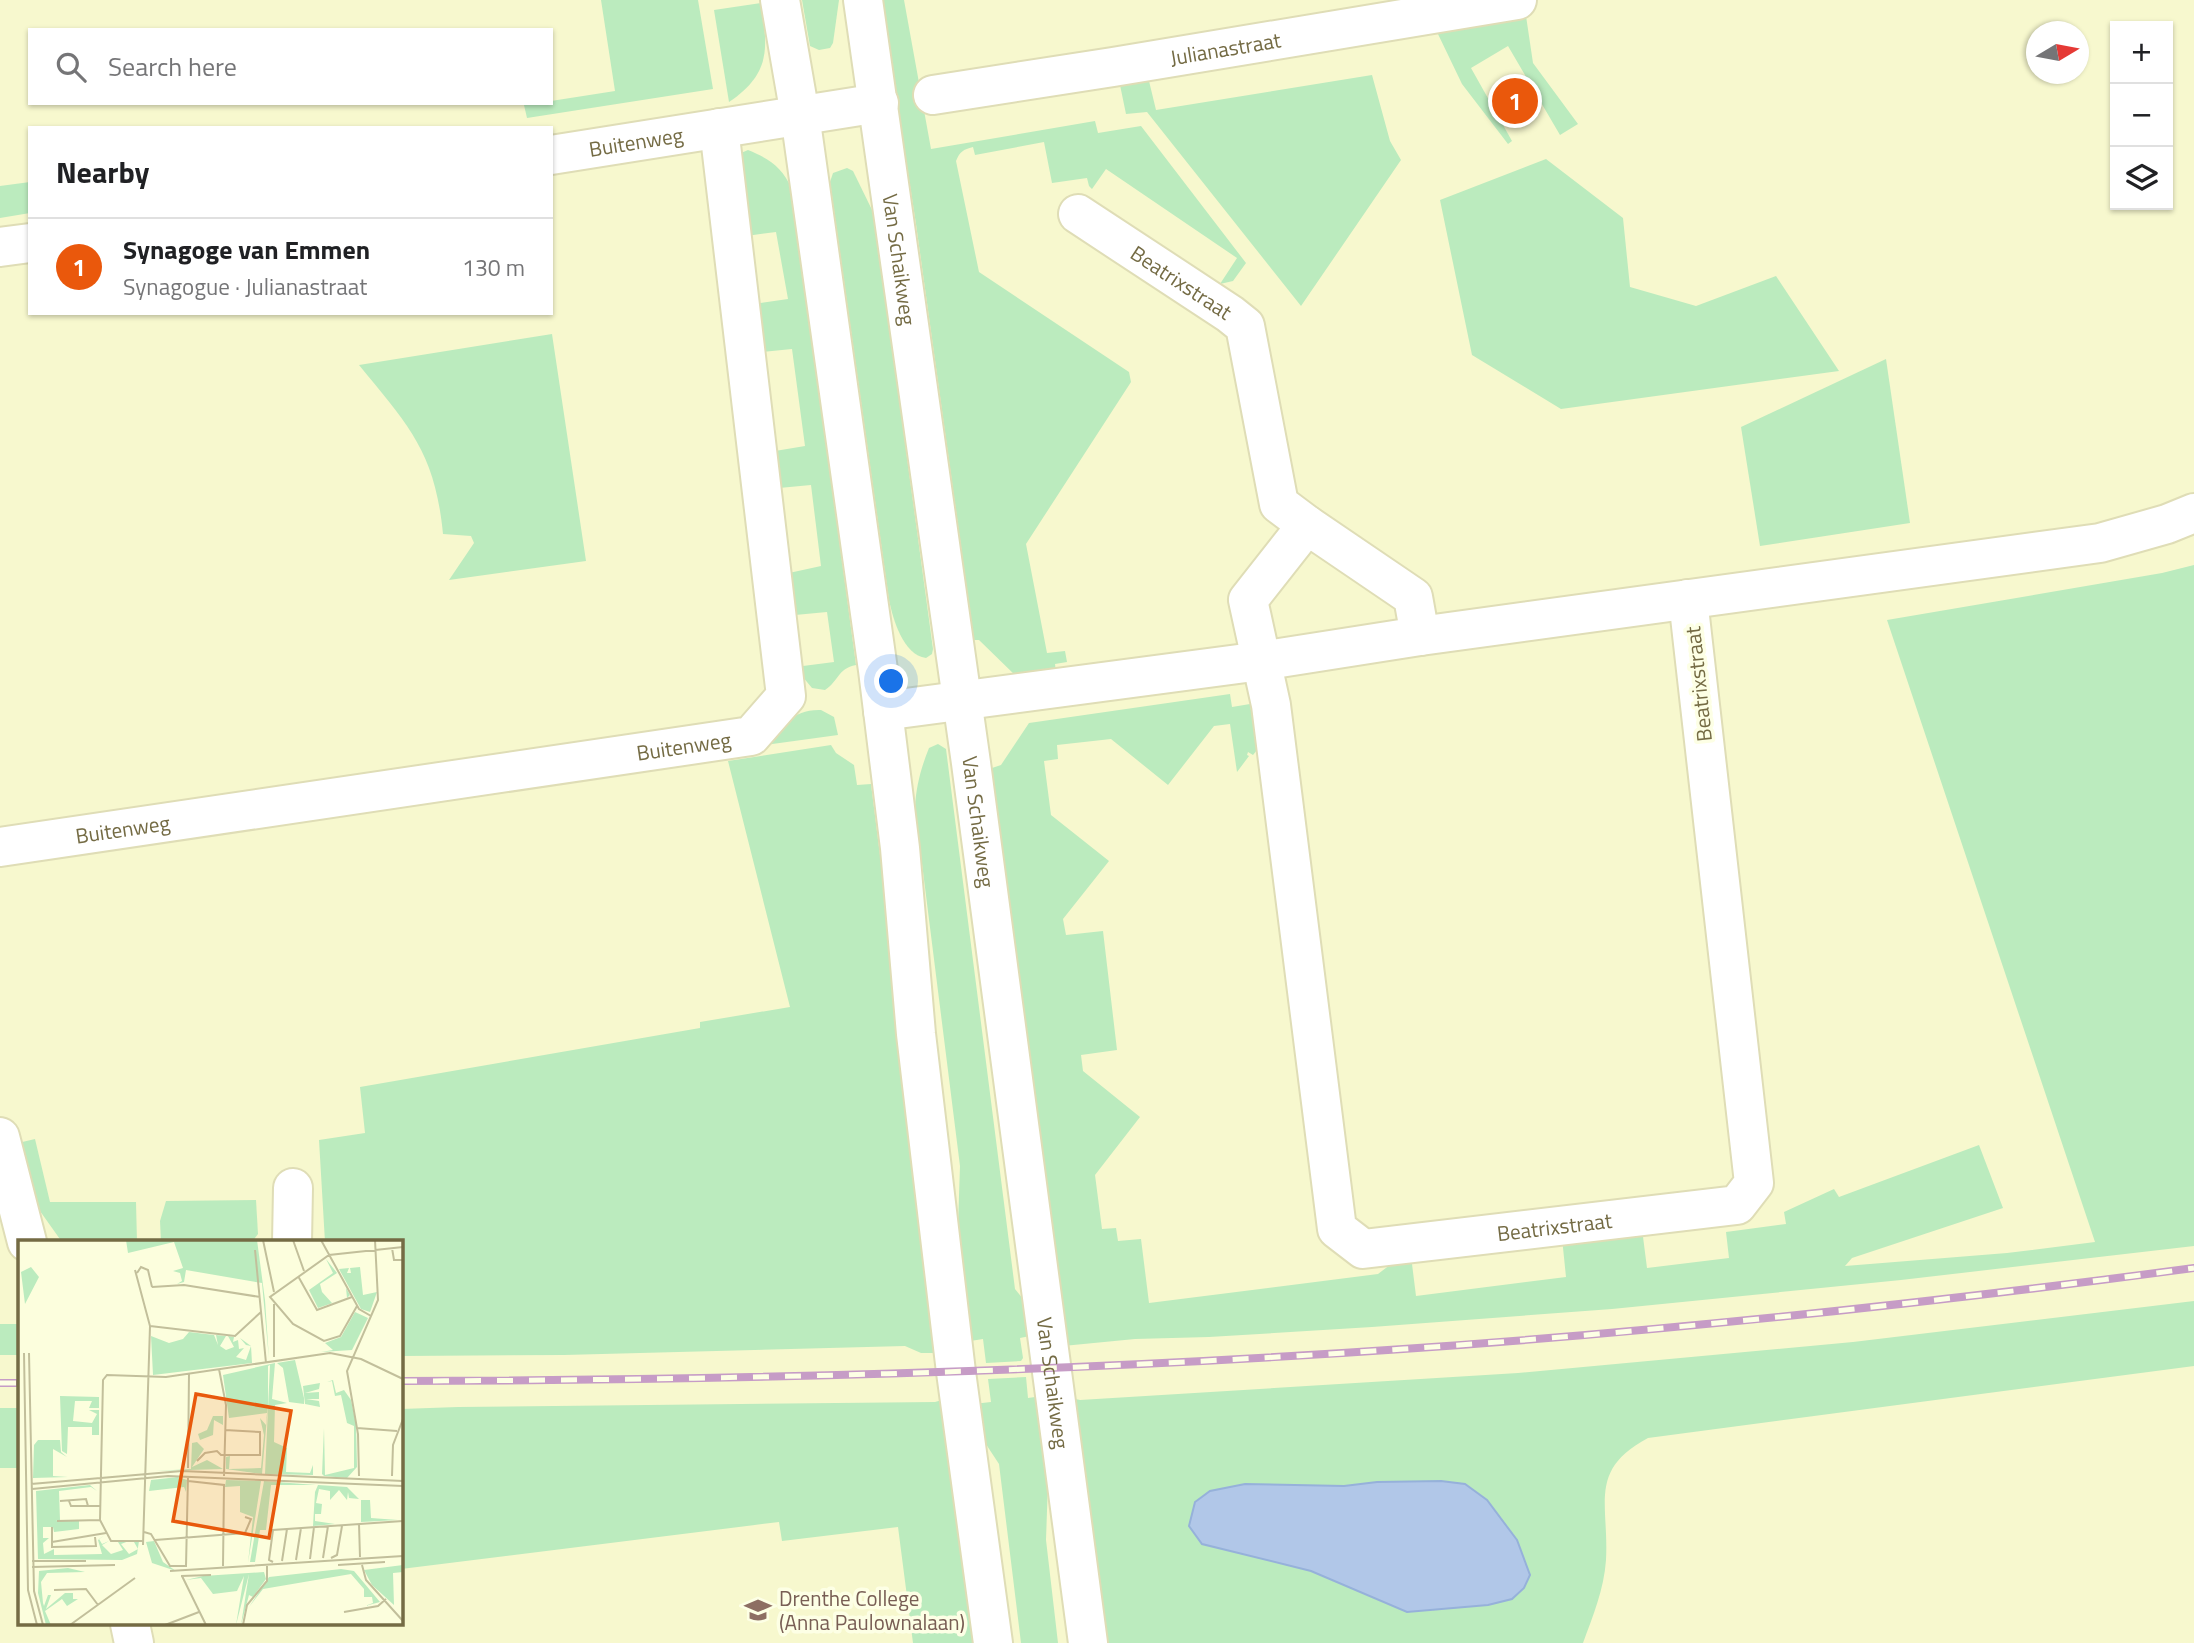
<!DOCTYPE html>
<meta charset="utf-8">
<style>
:root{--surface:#fff;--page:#f2f2f2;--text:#202124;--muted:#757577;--line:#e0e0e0;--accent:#ea580c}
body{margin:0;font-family:"Titillium Web",sans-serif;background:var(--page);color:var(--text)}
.controls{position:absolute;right:21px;top:21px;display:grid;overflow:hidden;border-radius:0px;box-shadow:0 2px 5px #0004}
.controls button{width:63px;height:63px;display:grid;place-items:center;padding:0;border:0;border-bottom:2px solid var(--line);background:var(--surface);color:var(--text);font:35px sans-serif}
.compass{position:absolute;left:2026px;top:21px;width:63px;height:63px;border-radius:50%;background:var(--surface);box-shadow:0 2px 5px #0004;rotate:80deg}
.you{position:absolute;left:892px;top:682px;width:24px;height:24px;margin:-18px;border:5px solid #fff;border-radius:50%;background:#1a73e8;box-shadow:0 0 0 10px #1a73e833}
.badge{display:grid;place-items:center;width:46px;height:46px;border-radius:50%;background:var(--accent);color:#fff;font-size:23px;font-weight:700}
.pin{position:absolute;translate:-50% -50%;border:4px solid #fff;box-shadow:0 2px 7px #0006}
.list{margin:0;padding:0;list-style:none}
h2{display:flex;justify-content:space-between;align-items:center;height:91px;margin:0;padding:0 28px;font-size:30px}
h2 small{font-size:23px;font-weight:400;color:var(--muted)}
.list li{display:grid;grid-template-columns:46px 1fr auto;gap:21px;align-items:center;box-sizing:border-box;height:98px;padding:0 28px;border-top:2px solid var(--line)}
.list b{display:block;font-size:26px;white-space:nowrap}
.list p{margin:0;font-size:23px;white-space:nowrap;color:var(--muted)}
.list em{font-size:23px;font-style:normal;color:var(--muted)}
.icon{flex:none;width:38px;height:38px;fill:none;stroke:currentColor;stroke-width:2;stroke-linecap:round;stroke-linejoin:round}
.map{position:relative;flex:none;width:2194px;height:1643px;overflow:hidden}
.search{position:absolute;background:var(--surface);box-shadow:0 2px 5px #0004;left:28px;top:28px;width:525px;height:77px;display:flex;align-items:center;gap:18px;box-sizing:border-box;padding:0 24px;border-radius:0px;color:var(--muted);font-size:26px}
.panel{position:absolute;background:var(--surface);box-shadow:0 2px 5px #0004;left:28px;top:126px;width:525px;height:189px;border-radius:0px}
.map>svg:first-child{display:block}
.residential{fill:#f7f8ce;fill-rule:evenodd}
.green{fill:#bbebbe;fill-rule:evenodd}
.water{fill:#b1c7e8;stroke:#96b1da;stroke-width:2}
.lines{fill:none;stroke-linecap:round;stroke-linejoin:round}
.minor-casing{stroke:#dfddb6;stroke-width:42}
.tertiary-casing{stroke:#dfddb6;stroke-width:42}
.minor{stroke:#fff;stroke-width:38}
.tertiary{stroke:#fff;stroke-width:38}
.rail-casing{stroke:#c69cc6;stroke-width:8}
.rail{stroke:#fdffe5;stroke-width:5;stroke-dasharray:16;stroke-linecap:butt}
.labels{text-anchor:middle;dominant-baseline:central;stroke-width:7;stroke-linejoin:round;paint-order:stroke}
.street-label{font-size:21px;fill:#746b44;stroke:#fdffe5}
.education-label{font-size:21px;fill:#785e54;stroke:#fdffe5;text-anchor:start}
.inset-road{fill:none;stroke:#c2bf9b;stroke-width:2}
.view{fill:#e8590c;fill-opacity:0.15;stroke:#e8590c;stroke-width:3.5}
.inset-edge{fill:none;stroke:#746b44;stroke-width:3.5}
</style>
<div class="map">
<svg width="2194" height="1643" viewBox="0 0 2194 1643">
<rect width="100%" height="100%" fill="#fcfedd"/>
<!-- residential -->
<path class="residential" d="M0,0H2194V1643H0ZM2115,26H2168V205H2115ZM30,30H551V103H30ZM2036,32H2078V74H2036ZM30,128H551V313H30ZM19,1242H401V1624H19Z"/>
<!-- green -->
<g class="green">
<path d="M601,0H698L713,89L527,118L524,105L551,103V101L615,91Z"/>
<path d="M802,0H839L833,43L830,48L819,50L810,46Z"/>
<path d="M881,0H904L931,149L1095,121L1098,133L1141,126L1246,263L1233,281L1220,284L1237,258L1106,169L1092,189L1089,186L1087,178L1052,183L1044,142L975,155L973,147C963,150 960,151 956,161L979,272L1129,372L1131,382L1026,544L1047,653L1065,651L1067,662L1055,664L1056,672L1018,678L979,640H974L916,224Z"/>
<path d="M761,3C768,49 771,73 729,102L714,10Z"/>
<path d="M1526,16L1533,63L1578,124L1560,135L1508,46L1471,68L1512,141L1508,144L1462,84L1437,32Z"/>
<path d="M1372,75L1390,141L1401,160L1301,306L1147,112L1126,114L1120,85L1149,81L1156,110Z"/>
<path d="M748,150C770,159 782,167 792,189L856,665C837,669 839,681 825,690L812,688L802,676L803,666L834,662L827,612L795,615L789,573L821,566L811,485L779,488L775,451L805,446L792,349L761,352L753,304L788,299L776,232L746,236L741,153Z"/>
<path d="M1546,159L1623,218L1630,287L1696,306L1776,276L1839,371L1561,409L1472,355L1440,200Z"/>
<path d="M847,168L853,171L874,214L933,649L932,654L926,658C903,655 893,619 889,600L830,182L833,173Z"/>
<path d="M30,182V213L0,218V186Z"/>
<path d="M552,334L586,561L449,580L474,543L471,536L443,534C435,452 409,426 359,365Z"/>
<path d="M1886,359L1910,523L1760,546L1741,427Z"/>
<path d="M2194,565V1246L1901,1280L1612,1309L1372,1327L1209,1337L1135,1339L1063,1346L989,769L1001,765L1029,723L1230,694L1232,707L1250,704L1257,750L1253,755L1248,752L1247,755L1249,756L1237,772L1230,724L1214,726L1168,785L1111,739L1057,745L1058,759L1044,761L1051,815L1109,861L1063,919L1066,935L1103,931L1117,1050L1081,1055L1083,1071L1140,1117L1095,1175L1102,1229L1116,1228L1118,1241L1141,1239L1149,1303L1378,1274L1399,1258L1411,1256L1416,1296L1566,1277L1562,1238L1642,1229L1647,1268L1729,1258L1726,1232L1786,1224L1784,1212L1834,1189L1839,1197L1979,1145L2003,1208L1852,1258L1845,1266L2007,1253L2095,1242L1887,620L2162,573Z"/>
<path d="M821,710L834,717L838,735L765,745C784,726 792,709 821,710Z"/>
<path d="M938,744L946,749L1015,1289L1032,1310L1035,1335L1020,1338L1023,1358L1021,1361L986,1363L983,1339L964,1342L956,1285L960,1166L915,808C916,786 921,768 929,748Z"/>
<path d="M831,745L836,753L854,765L857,785L871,784L943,1353H921L905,1346L564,1355L401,1356V1242H325L319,1140L365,1133L360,1087L700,1028V1022L790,1007L728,761Z"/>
<path d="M35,1139L50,1202H136L137,1242H62L35,1204L18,1143Z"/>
<path d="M256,1200L258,1234L252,1242H161L160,1221L166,1201Z"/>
<path d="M2194,1301V1366L1648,1438C1588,1470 1609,1503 1606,1560C1604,1589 1593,1616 1583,1643H1101L1071,1398L1080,1400L1518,1373L1853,1342ZM1441,1481L1465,1484L1487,1500L1517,1540L1530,1575L1407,1612L1311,1571L1202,1544L1344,1486L1377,1482Z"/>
<rect x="0" y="1324" width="19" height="31"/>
<path d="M1026,1377L1028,1398L1042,1396L1049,1453L1046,1540L1058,1643H1021L999,1464L976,1429L973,1404L991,1402L988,1379Z"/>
<path d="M949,1398L980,1643H913L898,1527L782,1541L779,1522L401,1569V1409L458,1407L935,1402Z"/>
<rect x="0" y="1408" width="19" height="60"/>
</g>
<!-- water -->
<path class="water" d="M1441,1481L1465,1484L1487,1500L1517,1540L1530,1575L1524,1588L1512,1599L1488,1605L1407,1612L1311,1571L1202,1544L1189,1526L1195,1502L1210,1491L1245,1484L1344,1486L1377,1482Z"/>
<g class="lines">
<defs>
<g id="minor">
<path id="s1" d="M933,95L1113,67L1517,0"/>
<path id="s2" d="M551,155L879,103"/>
<path id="s3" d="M1078,214L1230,314L1245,326L1279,504L1307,525L1248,600L1271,705L1337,1229L1363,1249L1737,1205L1754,1183L1688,599"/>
<path d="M0,247L30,243"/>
<path d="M1307,525L1413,597L1420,636"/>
<path d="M883,711L1261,661L1420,636L2100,543L2167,524L2194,513"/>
<path id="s4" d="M0,847L751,736L786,696L719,128"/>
<path d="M0,1137L27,1242"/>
<path d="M292,1242L293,1188"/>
<path d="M130,1624L134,1643"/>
</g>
<g id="tertiary">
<path d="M780,0L800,115L878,670L900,848L916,1034L956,1372L993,1643"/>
<path id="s5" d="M863,0L971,763L1088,1643"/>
</g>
</defs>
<!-- minor casing -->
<use href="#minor" class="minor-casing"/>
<!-- tertiary casing -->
<use href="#tertiary" class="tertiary-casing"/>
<!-- minor -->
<use href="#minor" class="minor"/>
<!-- tertiary -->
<use href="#tertiary" class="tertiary"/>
<defs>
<g id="rail">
<path d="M401,1381C735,1380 1069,1372 1403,1349C1667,1331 1931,1303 2194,1268"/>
<path d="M0,1383H19"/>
</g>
</defs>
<!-- rail casing -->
<use href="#rail" class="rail-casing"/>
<!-- rail -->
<use href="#rail" class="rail"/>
</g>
<!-- icons -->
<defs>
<symbol id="university-bare" viewBox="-9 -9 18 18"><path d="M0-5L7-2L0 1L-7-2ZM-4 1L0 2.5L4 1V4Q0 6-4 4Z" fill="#8d6e63" stroke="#fdffe5" stroke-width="2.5" paint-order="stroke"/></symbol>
</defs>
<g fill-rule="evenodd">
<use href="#university-bare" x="739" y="1591" width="38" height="38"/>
</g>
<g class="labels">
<!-- street labels -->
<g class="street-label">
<text stroke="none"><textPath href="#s1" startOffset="296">Julianastraat</textPath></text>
<text stroke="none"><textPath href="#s2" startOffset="86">Buitenweg</textPath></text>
<text stroke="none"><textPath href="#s5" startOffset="262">Van Schaikweg</textPath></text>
<text stroke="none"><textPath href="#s3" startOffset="124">Beatrixstraat</textPath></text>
<text transform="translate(1698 684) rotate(-96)">Beatrixstraat</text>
<text stroke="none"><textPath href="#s4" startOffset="691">Buitenweg</textPath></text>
<text stroke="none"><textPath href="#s5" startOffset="830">Van Schaikweg</textPath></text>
<text stroke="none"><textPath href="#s4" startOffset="124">Buitenweg</textPath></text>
<text stroke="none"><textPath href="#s3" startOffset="1374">Beatrixstraat</textPath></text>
<text stroke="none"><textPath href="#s5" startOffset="1396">Van Schaikweg</textPath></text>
</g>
<!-- education labels -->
<g class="education-label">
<text x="779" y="1598">Drenthe College<tspan x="779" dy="24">(Anna Paulownalaan)</tspan></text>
</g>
</g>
<!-- overview -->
<g transform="translate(18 1240)">
<rect width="385" height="385" fill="#fcfedd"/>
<path d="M108,0H239L247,60L251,119L244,43L168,30L166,42L159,44L164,41L162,33L155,31L165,28L156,2L110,13ZM308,19L319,33L302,44L304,52L314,63L329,58L328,48L332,55L329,58L300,68L291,50L315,33ZM13,27L21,37L7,64L3,32ZM342,27L345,55L359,52L352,72L343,69L321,29L331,28L329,33H333L332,28ZM337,72L350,78L334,110L303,112L315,110L307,103L323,97ZM171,92L196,95L200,105L198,95L208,96L202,106L208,110L216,107L210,96L216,97L215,102L220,100L221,109L226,108L218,117L228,120L233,106L228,105L222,98L233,106L234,123L135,135L133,96L151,103L165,99ZM277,120L286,158V164L271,162L265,128L259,123ZM257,123L254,159L269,163L257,165L256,202L269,208L268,232L292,233L295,225V235L247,234L252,125L250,126V166L244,234L208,229V217L212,216L211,229L243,228L246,195L242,178L248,185L249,173L211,178L205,135ZM315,140L318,153L326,150L333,160L338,184L339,227L329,238L306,236L304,234L306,188L307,235L336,228V186L329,183L323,155L317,156L314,141L309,142ZM302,143L301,149L287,153L301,152V159H288L301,161L302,167L287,164L285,146ZM42,156L81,157V168H71L74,161H57L55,181L74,183L79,174L71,170H81V195H74V187H50L49,214L44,211ZM195,176H205V185L196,180L195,195L182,200L180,194L189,190ZM20,200H42L43,212L49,217L35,209V236L50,237L15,238L16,205ZM179,202L186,209L174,227L189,220L205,229L137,231L173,229L174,203ZM160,237L169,240L168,252L166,247L131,251L133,240ZM208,240L243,241L230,323L235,277L222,272V246L207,247ZM246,241L298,245H253L248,290H242L237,322H232ZM72,245L79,251L73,247L41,251L42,280L38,281H61V289L36,292L35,287H25V298H31L25,303L26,314L36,309V315L84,314L80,300L87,295L81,299L84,304L91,301L84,305L93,314L105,310L100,302L111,301L103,304L111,314L120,309L116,302L121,301L119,314L104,320L20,319L18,251ZM300,245L329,247L341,259L331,258L330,252L329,260L321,250L312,260V251L301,249L298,263L304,264L303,274H297V281L317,284L295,286L297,252ZM343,260H352L353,278L380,280L343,282ZM136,301L145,322L158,331L134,323L128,302ZM385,325V332L375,333L376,365L354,345L346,330ZM50,328L67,332L29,333L23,342L25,363L26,366L30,355H33L28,369L47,353H55V359H60L49,366L44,359L27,371L33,385H28L20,353L21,331ZM323,329L336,331L362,362L347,366L355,363L354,357H346V349L333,334L245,349L231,367L251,337ZM246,332L248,339L235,357L231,355L223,385L231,334L218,385L226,336L219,351L195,354L183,338L168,340L185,336Z" fill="#bbebbe"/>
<path class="inset-road" d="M245,0L256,52M275,0L286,31M303,0L341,69L353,76M374,8L376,20H385M237,10L248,123M117,30L132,86L125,305M119,33L123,27L130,30L134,47M280,36L299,70L334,57M134,47L166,45L242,57M256,64V117M339,66L322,96L306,101L275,84L252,57L311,15L385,7M132,86L217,96L243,72M6,113L10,350L19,385M11,113L16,351L25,385M201,129L208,165L206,236M339,188L379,191M179,221L187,213L199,211L203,215H242V192L207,190M170,228L171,133M341,236L340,194L329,131L360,60L357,0M374,236L375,205L385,179M170,241L206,245L205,326M13,244L164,231L385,241M14,249L150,236L385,246M42,261L68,259L70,266M51,261L53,266H82M39,281L82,280M341,284L342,317M34,287V307L78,306L77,297M126,292L133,294L152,326H168L170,236M137,300L227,293L233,279L227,277M126,301H93L82,280L85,140L89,135L148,137L312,113L343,119L385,139M34,302L88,293M305,318L310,286M313,318L319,315L324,286M292,319L296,287M278,320L283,288M14,321H68M264,321L269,289M255,322L251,320L255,290L385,281M320,325L367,322M344,325L348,340L385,381M14,327L97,325M152,331L385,316M163,336L193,335M164,336L188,385M36,350L68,349L80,365M326,372L360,366L368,359M52,385L117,338M147,385L181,372M225,385L229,365L249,341V326"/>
<path class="view" d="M178,154L273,171L251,298L155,281Z"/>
<rect width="385" height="385" class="inset-edge"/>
</g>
</svg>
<div class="controls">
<button>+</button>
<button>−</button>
<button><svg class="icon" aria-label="layers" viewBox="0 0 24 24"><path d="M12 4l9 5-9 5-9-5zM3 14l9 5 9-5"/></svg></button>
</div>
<svg class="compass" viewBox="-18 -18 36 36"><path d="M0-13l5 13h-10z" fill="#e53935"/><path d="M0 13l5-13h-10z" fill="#757577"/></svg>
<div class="you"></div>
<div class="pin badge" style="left:1515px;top:101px">1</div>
<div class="search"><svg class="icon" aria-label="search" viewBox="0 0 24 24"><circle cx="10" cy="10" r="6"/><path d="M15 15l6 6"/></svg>Search here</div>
<section class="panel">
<h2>Nearby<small></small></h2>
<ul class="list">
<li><span class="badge">1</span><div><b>Synagoge van Emmen</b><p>Synagogue · Julianastraat</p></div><em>130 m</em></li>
</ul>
</section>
</div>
